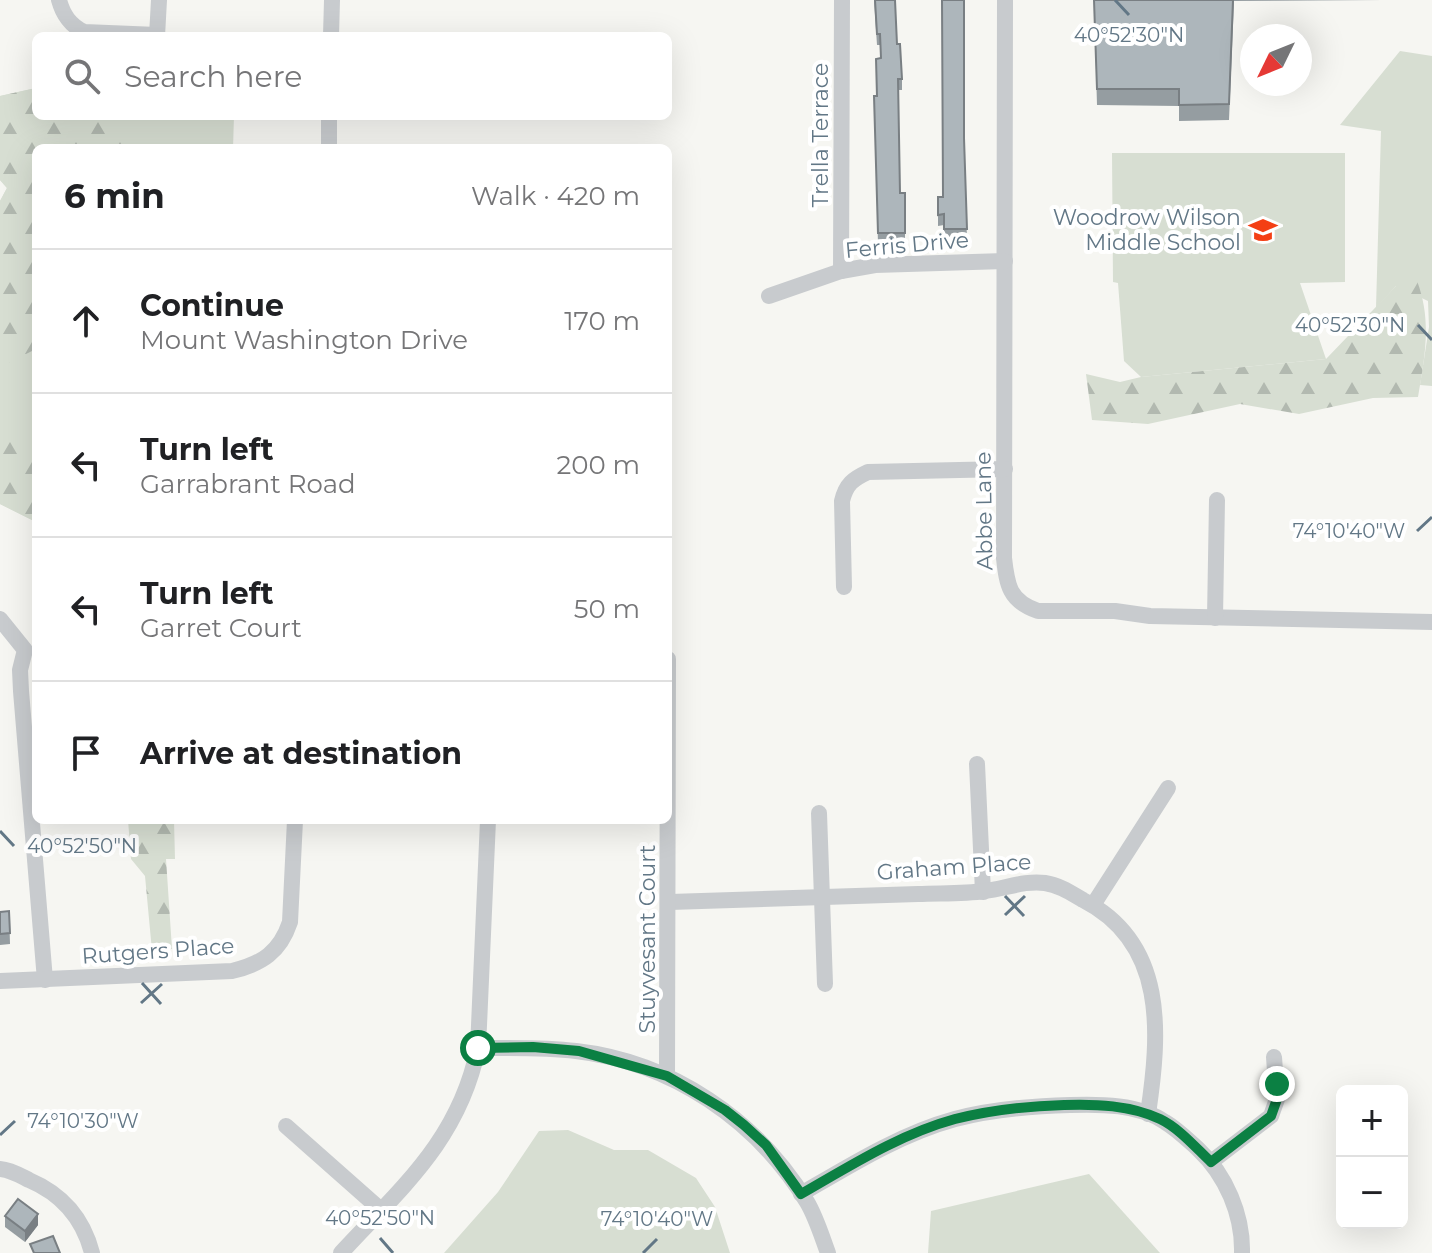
<!DOCTYPE html>
<meta charset="utf-8">
<style>
:root{--surface:#fff;--page:#f2f2f2;--text:#202124;--muted:#757577;--line:#e0e0e0}
body{margin:0;font-family:Montserrat,sans-serif;background:var(--page);color:var(--text)}
.controls{position:absolute;right:24px;bottom:24px;display:grid;overflow:hidden;border-radius:12px;box-shadow:0 8px 32px #0002}
.controls button{width:72px;height:72px;display:grid;place-items:center;padding:0;border:0;border-bottom:2px solid var(--line);background:var(--surface);color:var(--text);font:40px sans-serif}
.compass{position:absolute;left:1240px;top:24px;width:72px;height:72px;border-radius:50%;background:var(--surface);box-shadow:0 8px 32px #0002;rotate:227deg}
.stop{position:absolute;width:24px;height:24px;margin:-18px;border:6px solid #0b8043;border-radius:50%;background:#fff}
.stop.end{background:#0b8043;border-color:#fff;box-shadow:0 2px 8px #0008}
.list{margin:0;padding:0;list-style:none}
h2{display:flex;justify-content:space-between;align-items:center;height:104px;margin:0;padding:0 32px;font-size:34px}
h2 small{font-size:26px;font-weight:400;color:var(--muted)}
.list li{display:grid;grid-template-columns:52px 1fr auto;gap:24px;align-items:center;box-sizing:border-box;height:144px;padding:0 32px;border-top:2px solid var(--line)}
.list b{display:block;font-size:30px;white-space:nowrap}
.list p{margin:0;font-size:26px;white-space:nowrap;color:var(--muted)}
.list em{font-size:26px;font-style:normal;color:var(--muted)}
.icon{flex:none;width:44px;height:44px;fill:none;stroke:currentColor;stroke-width:2;stroke-linecap:round;stroke-linejoin:round}
.map{position:relative;flex:none;width:1432px;height:1253px;overflow:hidden}
.search{position:absolute;background:var(--surface);box-shadow:0 8px 32px #0002;left:32px;top:32px;width:640px;height:88px;display:flex;align-items:center;gap:20px;box-sizing:border-box;padding:0 28px;border-radius:12px;color:var(--muted);font-size:30px}
.panel{position:absolute;background:var(--surface);box-shadow:0 8px 32px #0002;left:32px;top:144px;width:640px;height:680px;border-radius:12px}
.map>svg:first-child{display:block}
.green{fill:#d7ded2}
.forest{fill:url(#forest-firs)}
.lines{fill:none;stroke-linecap:round;stroke-linejoin:round}
.minor{stroke:#c8cbce;stroke-width:16}
.wall{fill:#959da1}
.shaded-wall{fill:#797f83}
.building{fill:#adb6bb;stroke:#797f83;stroke-width:2}
.route{stroke:#0b8043;stroke-width:10}
.ticks{fill:none;stroke:#627786;stroke-width:3}
.labels{text-anchor:middle;dominant-baseline:central;stroke-width:8;stroke-linejoin:round;paint-order:stroke}
.street-label{font-size:22px;fill:#627786;stroke:#fff}
.poi-label{font-size:22px;fill:#627786;stroke:#fff;text-anchor:end}
.ticks-label{font-size:20px;text-anchor:middle;fill:#627786;stroke:#fff;stroke-width:8;stroke-linejoin:round;paint-order:stroke}
</style>
<div class="map">
<svg width="1432" height="1253" viewBox="0 0 1432 1253">
<defs>
<pattern id="forest-firs" width="22" height="20" patternUnits="userSpaceOnUse" patternTransform="scale(2)"><rect width="22" height="20" fill="#d7ded2"/><path d="M5 1l3.5 6h-7zM16 11l3.5 6h-7z" fill="#b2b9b0"/></pattern>
</defs>
<rect width="100%" height="100%" fill="#f6f6f2"/>
<!-- green -->
<g class="green">
<path d="M1400,51L1432,56V386L1420,385L1429,327L1428,301L1396,286L1376,308L1381,131L1340,125Z"/>
<path d="M36,88V116H234L233,148H36V522L0,504V201L7,188L0,180V96Z"/>
<path d="M1112,153H1345V282L1300,283L1326,359L1141,377L1124,361L1118,283L1113,282Z"/>
<path d="M568,1130L614,1150H648L696,1178L715,1207L730,1253H444L498,1192L539,1131Z"/>
<path d="M1089,1174L1160,1253H928L931,1211Z"/>
</g>
<!-- forest -->
<g class="forest">
<path d="M36,88V116H130L132,148H36V349L0,367V201L7,188L0,180V96Z"/>
<path d="M1417,281C1432,320 1425,356 1418,397L1373,398L1299,414L1240,404L1148,424L1092,420L1086,374L1120,382L1141,377L1326,359L1396,286Z"/>
<path d="M0,420L36,441V522L0,504Z"/>
<path d="M128,820H174L175,859H166L172,949L152,951L145,876L131,859Z"/>
</g>
<g class="lines">
<!-- minor -->
<g class="minor">
<path d="M59,0C63,15 70,25 84,32L157,35"/>
<path d="M1005,0L1004,558C1007,585 1009,601 1038,611H1115L1150,616L1432,622"/>
<path d="M157,36L159,0"/>
<path d="M331,36L332,0"/>
<path d="M329,148V116"/>
<path d="M841,271L842,0"/>
<path d="M769,296L841,271L875,265L1005,261"/>
<path d="M844,587L842,501C846,484 853,479 868,472L1005,469"/>
<path d="M1215,618L1217,500"/>
<path d="M0,619L25,650L20,670L21,691L45,980"/>
<path d="M977,764L983,892"/>
<path d="M819,813L825,984"/>
<path d="M670,902C752,899 835,897 918,894C940,893 963,894 985,891C1004,889 1025,880 1045,883C1059,885 1071,893 1083,900C1167,943 1160,1033 1148,1114"/>
<path d="M1093,905L1168,788"/>
<path d="M0,981L232,971C262,964 280,952 290,922L295,820"/>
<path d="M478,1048C511,1048 543,1047 576,1051C672,1062 757,1120 807,1202C816,1217 822,1237 828,1253"/>
<path d="M667,1076L668,659"/>
<path d="M286,1126L381,1210"/>
<path d="M1211,1162L1271,1116L1277,1099L1274,1057"/>
<path d="M0,1169C11,1170 19,1175 29,1180C62,1194 83,1218 92,1253"/>
<path d="M801,1194C849,1166 900,1134 955,1119C993,1109 1031,1106 1070,1105C1100,1104 1139,1104 1165,1122C1177,1129 1188,1140 1198,1149C1226,1175 1243,1215 1242,1253"/>
<path d="M341,1253C402,1187 459,1140 478,1048L488,820"/>
</g>
</g>
<!-- wall -->
<g class="wall">
<path d="M874,0H895L897,44L902,79V90H898L900,193H905V244H878L874,96H877L881,58L880,45H877Z"/>
<path d="M1094,0H1383L1234,1L1229,120L1179,121V106L1097,105Z"/>
<path d="M964,140L967,240H944V225L938,226V208Z"/>
<path d="M9,911L10,944L0,945V912Z"/>
<path d="M5,1216L38,1225L25,1242L5,1227Z"/>
</g>
<!-- shaded-wall -->
<path class="shaded-wall" d="M38,1214V1225L25,1242V1231Z"/>
<!-- building -->
<g class="building">
<path d="M875,0H895L897,44H900L902,79H898L900,193H905V233H878L874,96H877L876,59L881,58L880,34H877Z"/>
<path d="M942,0H964V138L967,229H944V214L938,215V197H943Z"/>
<path d="M1094,0H1233L1229,104L1179,105V89H1097Z"/>
<path d="M9,911L10,933L0,934V912Z"/>
<path d="M18,1199L38,1214L25,1231L5,1216Z"/>
<path d="M53,1236L60,1253H34L30,1244Z"/>
</g>
<g class="lines">
<!-- route -->
<path class="route" d="M478,1048L533,1047L579,1051L667,1076L725,1110L744,1125L766,1145L801,1194C850,1166 900,1134 955,1119C991,1110 1027,1106 1064,1105C1096,1104 1130,1105 1160,1119C1179,1128 1196,1148 1211,1162L1271,1116L1277,1099V1084"/>
</g>
<!-- ticks -->
<path class="ticks" d="M1115,0L1129,15M1418,325L1432,340M1417,531L1432,517M0,831L14,846M1005,896L1024,916M1005,915L1025,896M142,983L161,1004M141,1003L162,984M0,1135L15,1121M380,1238L393,1253M643,1253L657,1239"/>
<!-- icons -->
<defs>
<symbol id="school-bare" viewBox="-9 -9 18 18"><path d="M0-5L7-2L0 1L-7-2ZM-4 1L0 2.5L4 1V4Q0 6-4 4Z" fill="#f43f14" stroke="#fff" stroke-width="2.5" paint-order="stroke"/></symbol>
</defs>
<g fill-rule="evenodd">
<use href="#school-bare" x="1243" y="210" width="40" height="40"/>
</g>
<g class="labels">
<!-- street labels -->
<g class="street-label">
<text transform="translate(820 135) rotate(-90)">Trella Terrace</text>
<text transform="translate(907 245) rotate(-5)">Ferris Drive</text>
<text transform="translate(984 511) rotate(-91)">Abbe Lane</text>
<text transform="translate(954 867) rotate(-4)">Graham Place</text>
<text transform="translate(647 939) rotate(-90)">Stuyvesant Court</text>
<text transform="translate(158 951) rotate(-4)">Rutgers Place</text>
</g>
<!-- poi labels -->
<g class="poi-label">
<text x="1241" y="217">Woodrow Wilson<tspan x="1241" dy="25">Middle School</tspan></text>
</g>
</g>
<g class="ticks-label">
<text x="1129" y="42">40°52'30"N</text>
<text x="1350" y="332">40°52'30"N</text>
<text x="1349" y="538">74°10'40"W</text>
<text x="82" y="853">40°52'50"N</text>
<text x="83" y="1128">74°10'30"W</text>
<text x="380" y="1225">40°52'50"N</text>
<text x="657" y="1226">74°10'40"W</text>
</g>
</svg>
<div class="controls">
<button>+</button>
<button>−</button>
</div>
<svg class="compass" viewBox="-18 -18 36 36"><path d="M0-13l5 13h-10z" fill="#e53935"/><path d="M0 13l5-13h-10z" fill="#757577"/></svg>
<div class="stop" style="left:478px;top:1048px"></div>
<div class="stop end" style="left:1277px;top:1084px"></div>
<div class="search"><svg class="icon" aria-label="search" viewBox="0 0 24 24"><circle cx="10" cy="10" r="6"/><path d="M15 15l6 6"/></svg>Search here</div>
<section class="panel">
<h2>6 min<small>Walk · 420 m</small></h2>
<ul class="list">
<li><svg class="icon" aria-label="ahead" viewBox="0 0 24 24"><path d="M12 20V5M6 11l6-6 6 6"/></svg><div><b>Continue</b><p>Mount Washington Drive</p></div><em>170 m</em></li>
<li><svg class="icon" aria-label="left" viewBox="0 0 24 24"><path d="M17 20v-9H6M10 6l-5 5 5 5"/></svg><div><b>Turn left</b><p>Garrabrant Road</p></div><em>200 m</em></li>
<li><svg class="icon" aria-label="left" viewBox="0 0 24 24"><path d="M17 20v-9H6M10 6l-5 5 5 5"/></svg><div><b>Turn left</b><p>Garret Court</p></div><em>50 m</em></li>
<li><svg class="icon" aria-label="arrive" viewBox="0 0 24 24"><path d="M6 21V4h12l-3 4 3 4H6"/></svg><div><b>Arrive at destination</b></div></li>
</ul>
</section>
</div>
